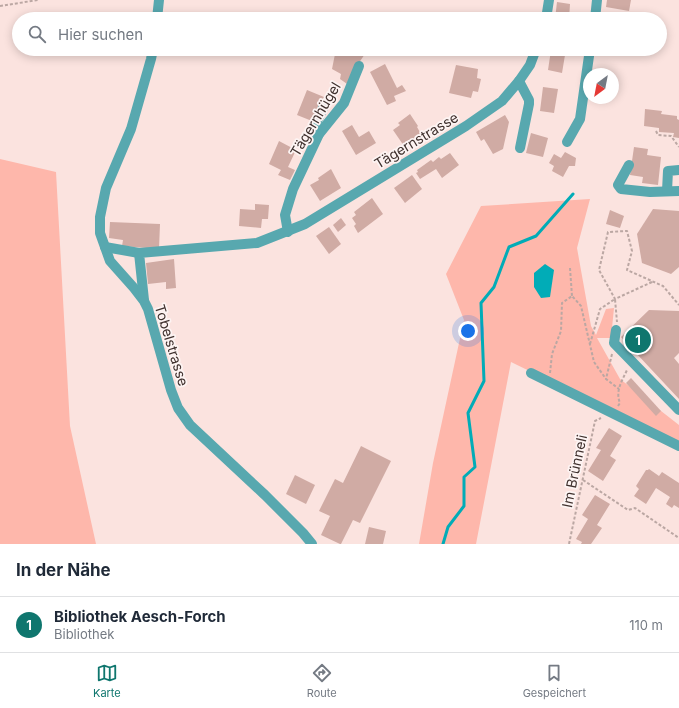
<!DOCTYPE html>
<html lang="de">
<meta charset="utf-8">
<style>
:root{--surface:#fff;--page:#f2f2f3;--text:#1f2937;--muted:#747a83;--line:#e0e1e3;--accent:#0f766e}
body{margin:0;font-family:Inter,sans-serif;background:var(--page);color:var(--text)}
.compass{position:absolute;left:583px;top:68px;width:36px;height:36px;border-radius:50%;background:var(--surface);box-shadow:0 2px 10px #0003;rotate:212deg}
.you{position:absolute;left:468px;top:331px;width:14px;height:14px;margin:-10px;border:3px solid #fff;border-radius:50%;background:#1a73e8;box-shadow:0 0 0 6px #1a73e833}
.badge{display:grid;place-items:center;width:26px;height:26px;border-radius:50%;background:var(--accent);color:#fff;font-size:13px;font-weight:700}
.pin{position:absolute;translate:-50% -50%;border:2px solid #fff;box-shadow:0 1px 4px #0006}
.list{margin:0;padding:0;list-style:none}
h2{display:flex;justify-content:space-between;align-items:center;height:52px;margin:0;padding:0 16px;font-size:17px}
h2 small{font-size:13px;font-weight:400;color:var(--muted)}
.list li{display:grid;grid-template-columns:26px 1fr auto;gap:12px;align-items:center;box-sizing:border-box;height:56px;padding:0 16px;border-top:1px solid var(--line)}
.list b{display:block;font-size:15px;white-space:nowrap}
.list p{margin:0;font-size:13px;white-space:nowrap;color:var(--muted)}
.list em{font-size:13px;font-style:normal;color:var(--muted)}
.icon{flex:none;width:22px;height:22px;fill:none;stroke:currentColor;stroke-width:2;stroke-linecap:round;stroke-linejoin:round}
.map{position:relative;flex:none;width:679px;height:544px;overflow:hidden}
.search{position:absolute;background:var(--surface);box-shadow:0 2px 10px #0003;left:12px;right:12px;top:12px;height:44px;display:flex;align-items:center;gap:10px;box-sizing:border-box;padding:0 14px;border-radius:22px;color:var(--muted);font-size:15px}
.sheet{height:108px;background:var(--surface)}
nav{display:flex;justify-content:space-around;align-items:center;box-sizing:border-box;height:56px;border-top:1px solid var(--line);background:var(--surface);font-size:11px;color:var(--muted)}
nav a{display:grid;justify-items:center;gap:2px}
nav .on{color:var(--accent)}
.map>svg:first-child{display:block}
.green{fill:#feb7ab}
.water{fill:#01acb7}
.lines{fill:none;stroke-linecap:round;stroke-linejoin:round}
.stream{stroke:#01acb7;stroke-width:3}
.building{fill:#d0aba4}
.path{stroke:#bba7a3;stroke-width:2;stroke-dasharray:3 2;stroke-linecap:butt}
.minor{stroke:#58a8af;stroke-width:10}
.labels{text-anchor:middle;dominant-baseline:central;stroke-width:3.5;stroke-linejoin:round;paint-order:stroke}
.street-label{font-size:14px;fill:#3f302d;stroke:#fdf4f3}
</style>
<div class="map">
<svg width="679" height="544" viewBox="0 0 679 544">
<rect width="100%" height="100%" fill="#fbe3df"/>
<!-- green -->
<g class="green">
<path d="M0,159L56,172L70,426L96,544H0Z"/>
<path d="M590,199L577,248L591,326L596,335L606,309L614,308L611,338H597L620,379L679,425V444L511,362L476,544H419L433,463L464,320L446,274L481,206Z"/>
</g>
<!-- water -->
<path class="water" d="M545,264L554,270L550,297L541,298L534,287V273Z"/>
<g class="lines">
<!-- stream -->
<path class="stream" d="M443,544L448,527L464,506V477L475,467L468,413L484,381L481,303L494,287L509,247L536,236L573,194"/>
</g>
<!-- building -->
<g class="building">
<path d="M607,0H631L629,11L606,7Z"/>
<path d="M557,2L570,4L569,19H555Z"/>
<path d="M336,49H365L367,51L354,70L350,86L340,79L341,74L332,69Z"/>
<path d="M548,49H566L562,73L548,70L551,50Z"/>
<path d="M385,64L397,88L402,85L406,91L394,96L396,101L387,105L370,72Z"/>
<path d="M456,65L478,69L477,78L481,79L478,92L473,91L471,98L449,93Z"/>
<path d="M543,87L558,89L554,113L540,111Z"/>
<path d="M307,90L324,97L320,105L319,104L312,121L297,115Z"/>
<path d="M645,109L662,111L661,114L677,116V119L679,120V138L673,137L674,133L659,132V128L644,126Z"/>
<path d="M410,114L418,126L417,127L421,134L404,146L393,130L400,125L398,123Z"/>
<path d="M505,115L509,122L503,149L493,154L484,139L481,141L476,132Z"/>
<path d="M352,125L359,137L369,131L376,143L356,155L342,131Z"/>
<path d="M531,133L548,138L543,157L526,153Z"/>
<path d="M279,141L296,150L288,167L295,170L290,180L278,175L281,170L269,164Z"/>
<path d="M634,147L648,149L647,155L661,157L658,185L642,183L643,177L630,175Z"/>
<path d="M565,152L576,158L575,166H569L563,177L552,171L554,166L549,163L554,154L561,158Z"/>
<path d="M450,153L459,165L442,178L436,169L420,179L416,173L418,172L417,170L431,160L433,162L439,157L441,159Z"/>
<path d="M331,169L341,188L320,201L310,185L319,180L318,178Z"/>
<path d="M412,175L422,189L405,203L394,188Z"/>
<path d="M372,198L383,214L358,233L354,226L356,224L352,218L356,215L354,212Z"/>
<path d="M255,204L269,205L268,219H262L261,228L239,226L240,209L255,210Z"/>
<path d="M653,209L679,211V267L671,274L642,263L637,234Z"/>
<path d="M610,210L624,216L620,228L606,224Z"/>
<path d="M341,218L346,225L338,232L333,225Z"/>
<path d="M110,222L160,224L159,249L122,246L123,240L109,238Z"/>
<path d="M329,227L341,244L329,254L316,236Z"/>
<path d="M174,259L176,288L166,289V282L148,284L146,263Z"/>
<path d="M649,310L679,311V353L674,358L679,364V399L621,337Z"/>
<path d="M631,378L661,411L656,416L626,383Z"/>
<path d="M609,428L622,436L610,456L616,460L603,481L588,471L601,450L596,448Z"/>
<path d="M361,446L391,461L360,523L353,520L341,544H340L321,535L330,516L319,511L335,479L343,483Z"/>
<path d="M649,469L659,476L662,472L679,483V508L674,505L672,508L666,504L670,497L656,488L646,504L634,496L639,489L636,486L646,470H648Z"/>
<path d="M295,475L315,485L306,504L286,494Z"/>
<path d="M595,495L610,504L597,525L602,528L591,544H581L582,542L576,539L588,519L582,515Z"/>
<path d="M369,527L386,531L383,544H365Z"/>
</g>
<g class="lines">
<!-- path -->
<g class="path">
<path d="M0,6L38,0"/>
<path d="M656,131L658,135L671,136L679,147"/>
<path d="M570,268L572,296"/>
<path d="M652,282L615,299L599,270L608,232L627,231L632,251L627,270L663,286L679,305"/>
<path d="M590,344L600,309L615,299L617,322"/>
<path d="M612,354L606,379L619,389"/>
<path d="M550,373L552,354L561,331L562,303L572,296L581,306L594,362L606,379"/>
<path d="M618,406L620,403C615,391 622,381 627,370"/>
<path d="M583,480L628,510L635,508L679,538"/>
<path d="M569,544L595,421L601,418"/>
</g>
<!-- minor -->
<g class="minor">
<path d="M157,19L159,0"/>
<path d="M546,19L549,0"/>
<path d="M595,19L597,0"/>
<path d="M153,49L151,59L131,129L106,188L100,217V233L110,261L134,288L144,301L148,309L171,390L178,408L190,425L265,495L303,533L312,544"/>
<path d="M519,81L529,100V104L520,148"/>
<path d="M319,134L316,123L324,106"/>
<path d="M567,142L580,119L590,49"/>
<path d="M629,165L618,185L621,189L650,192L679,191"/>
<path d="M667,191L668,171L679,170"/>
<path d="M288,232L285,215L293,189L319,134L344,103L359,66"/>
<path d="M105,247L139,253"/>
<path d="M144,300L139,253L257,243L305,224L466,126L502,101L519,81L530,65L536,49"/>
<path d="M616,330L614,343L679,410"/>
<path d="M531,373L679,446"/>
</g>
</g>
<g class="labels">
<!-- street labels -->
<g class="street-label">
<text transform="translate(315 119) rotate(-59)">Tägernhügel</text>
<text transform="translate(416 140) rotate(-31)">Tägernstrasse</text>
<text transform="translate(172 345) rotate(73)">Tobelstrasse</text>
<text transform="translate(574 471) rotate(-78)">Im Brünneli</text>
</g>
</g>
</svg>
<svg class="compass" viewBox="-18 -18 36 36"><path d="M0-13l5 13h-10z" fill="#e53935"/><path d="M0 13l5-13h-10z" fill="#747a83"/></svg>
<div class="you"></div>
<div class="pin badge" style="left:638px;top:340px">1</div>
<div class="search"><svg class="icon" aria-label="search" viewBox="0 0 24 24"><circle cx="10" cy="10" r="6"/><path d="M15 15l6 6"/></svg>Hier suchen</div>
</div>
<section class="sheet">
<h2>In der Nähe<small></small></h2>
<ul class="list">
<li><span class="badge">1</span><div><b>Bibliothek Aesch-Forch</b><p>Bibliothek</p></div><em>110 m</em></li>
</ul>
</section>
<nav>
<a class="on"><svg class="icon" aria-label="map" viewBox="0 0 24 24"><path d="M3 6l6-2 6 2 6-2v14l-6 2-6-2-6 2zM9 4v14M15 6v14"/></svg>Karte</a>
<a><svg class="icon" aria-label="directions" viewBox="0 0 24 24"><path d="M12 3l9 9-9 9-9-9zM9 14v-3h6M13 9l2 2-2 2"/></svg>Route</a>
<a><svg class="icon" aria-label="saved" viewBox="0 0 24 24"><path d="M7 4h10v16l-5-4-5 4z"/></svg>Gespeichert</a>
</nav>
